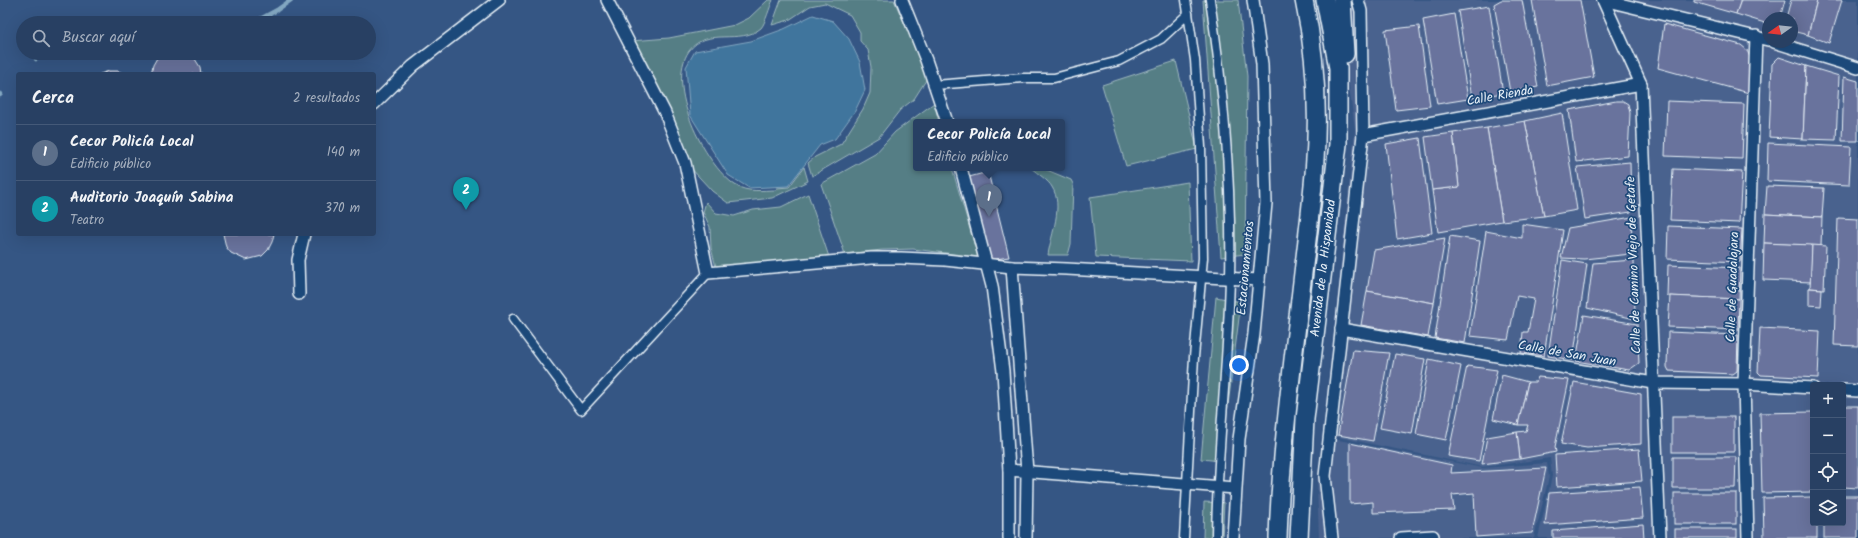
<!DOCTYPE html>
<html lang="es">
<meta charset="utf-8">
<style>
:root{--surface:#284063;--page:#304769;--text:#f1f3f6;--muted:#a5afbe;--line:#445978;--accent:#e69b98}
body{margin:0;font-family:Kalam,sans-serif;background:var(--page);color:var(--text)}
.controls{position:absolute;right:12px;bottom:12px;display:grid;overflow:hidden;border-radius:4px;box-shadow:0 4px 16px #0002}
.controls button{width:36px;height:36px;display:grid;place-items:center;padding:0;border:0;border-bottom:1px solid var(--line);background:var(--surface);color:var(--text);font:20px sans-serif}
.compass{position:absolute;left:1762px;top:12px;width:36px;height:36px;border-radius:50%;background:var(--surface);box-shadow:0 4px 16px #0002;rotate:255deg}
.you{position:absolute;left:1239px;top:365px;width:14px;height:14px;margin:-10px;border:3px solid #fff;border-radius:50%;background:#1a73e8;box-shadow:0 0 0 6px #1a73e833}
.badge{display:grid;place-items:center;width:26px;height:26px;border-radius:50%;background:var(--accent);color:#fff;font-size:13px;font-weight:700}
.pin{position:absolute;translate:-50% -33px;filter:drop-shadow(0 1px 2px #0008)}
.pin::after{content:'';position:absolute;top:21px;width:14px;height:12px;background:inherit;clip-path:polygon(0 0,100% 0,50% 100%)}
.popup{position:absolute;left:913px;top:119px;width:152px;height:52px;box-sizing:border-box;display:grid;place-content:center;border-radius:4px;background:var(--surface);filter:drop-shadow(0 1px 3px #0005);font-size:13px;white-space:nowrap;color:var(--muted)}
.popup b{font-size:15px;color:var(--text)}
.popup::after{content:'';position:absolute;left:50%;top:100%;margin-left:-8px;border:8px solid transparent;border-top-color:var(--surface)}
.list{margin:0;padding:0;list-style:none}
h2{display:flex;justify-content:space-between;align-items:center;height:52px;margin:0;padding:0 16px;font-size:17px}
h2 small{font-size:13px;font-weight:400;color:var(--muted)}
.list li{display:grid;grid-template-columns:26px 1fr auto;gap:12px;align-items:center;box-sizing:border-box;height:56px;padding:0 16px;border-top:1px solid var(--line)}
.list b{display:block;font-size:15px;white-space:nowrap}
.list p{margin:0;font-size:13px;white-space:nowrap;color:var(--muted)}
.list em{font-size:13px;font-style:normal;color:var(--muted)}
.icon{flex:none;width:22px;height:22px;fill:none;stroke:currentColor;stroke-width:2;stroke-linecap:round;stroke-linejoin:round}
.map{position:relative;flex:none;width:1858px;height:538px;overflow:hidden}
.search{position:absolute;background:var(--surface);box-shadow:0 4px 16px #0002;left:16px;top:16px;width:360px;height:44px;display:flex;align-items:center;gap:10px;box-sizing:border-box;padding:0 14px;border-radius:22px;color:var(--muted);font-size:15px}
.panel{position:absolute;background:var(--surface);box-shadow:0 4px 16px #0002;left:16px;top:72px;width:360px;height:164px;border-radius:4px}
.map>svg:first-child{display:block}
.built{fill:#48628e;fill-rule:evenodd}
.green{fill:#557e85;stroke:#9eb8be}
.water{fill:#40759d;stroke:#83a7c1}
.lines{fill:none;stroke-linecap:round;stroke-linejoin:round}
.stream{stroke:#83a7c1;stroke-width:4.5}
.building{fill:#69739d;stroke:#e8f1f8}
.pedestrian-casing{stroke:#e8f1f8;stroke-width:11}
.minor-casing{stroke:#e8f1f8;stroke-width:14}
.primary-casing{stroke:#e8f1f8;stroke-width:20}
.pedestrian{stroke:#1f4a7a;stroke-width:8}
.minor{stroke:#1f4a7a;stroke-width:11}
.primary{stroke:#1f4a7a;stroke-width:17}
.labels{text-anchor:middle;dominant-baseline:central;stroke-width:3.5;stroke-linejoin:round;paint-order:stroke}
.street-label{font-size:13px;fill:#e8f1f8;stroke:#1f4a7a}
</style>
<div class="map">
<svg width="1858" height="538" viewBox="0 0 1858 538">
<rect width="100%" height="100%" fill="#355684"/>
<filter id="ink" filterUnits="userSpaceOnUse"><feTurbulence type="fractalNoise" baseFrequency=".025" numOctaves="2"/><feDisplacementMap in="SourceGraphic" scale="8" xChannelSelector="R" yChannelSelector="G"/><feConvolveMatrix kernelMatrix="1 2 1 2 8 2 1 2 1" color-interpolation-filters="sRGB"/></filter>
<g filter="url(#ink)">
<!-- built -->
<g class="built">
<path d="M1337,0H1858V538H1538L1552,476L1550,458L1483,467L1323,434L1355,129ZM1768,18H1792V42H1768ZM1813,385H1843V523H1813Z"/>
<path d="M1323,437L1483,468L1547,463L1549,477L1534,538H1319L1317,483Z"/>
</g>
<!-- green -->
<g class="green">
<path d="M768,0H773C770,6 765,24 761,28C740,46 707,26 689,51C665,85 704,164 735,185C748,193 762,190 776,190L777,188L789,187L804,167L808,181L772,198L728,203L712,191L688,165L631,41L669,38L735,25L749,18Z"/>
<path d="M781,0H894L928,77L914,99L900,110L879,137L812,176L808,163L815,157L841,144L863,109L870,93L871,67L868,50L860,41V32L850,15L825,3L810,6L789,20L772,25Z"/>
<path d="M1203,0H1238L1247,76L1245,254L1221,257Z"/>
<path d="M1176,61L1197,149L1126,166L1102,85Z"/>
<path d="M934,103L939,122H916V168H952L978,257L913,249L882,250L845,254L821,184L875,154L895,132Z"/>
<path d="M1031,168H1042L1071,180L1073,184L1071,244L1068,255H1048C1051,234 1064,206 1052,187C1049,181 1037,173 1031,168Z"/>
<path d="M1188,182L1191,261L1096,257L1090,197Z"/>
<path d="M808,194L829,257L716,267L711,248L710,227L703,212L706,202L716,213L734,216L753,210L781,207Z"/>
<path d="M1216,297L1241,302L1221,461L1201,459Z"/>
<path d="M1204,502L1224,503L1222,538H1203Z"/>
</g>
<!-- water -->
<path class="water" d="M813,15L833,21L849,39L860,62L865,90L855,111L835,139L820,145L788,186L749,188L728,175L690,115L686,67L695,51L751,41L784,29Z"/>
<g class="lines">
<!-- stream -->
<g class="stream">
<path d="M253,23L277,10L291,0"/>
<path d="M36,59L43,53"/>
<path d="M0,95L1,94"/>
</g>
</g>
<!-- building -->
<g class="building">
<path d="M1501,0H1522L1538,87L1510,92L1494,4Z"/>
<path d="M1532,0H1580L1594,77L1547,86Z"/>
<path d="M1694,0H1741L1736,14L1694,2Z"/>
<path d="M1741,0H1785L1780,18H1768V24L1736,14Z"/>
<path d="M1791,0H1817L1808,35L1792,31V18H1786Z"/>
<path d="M1817,0H1842L1829,43L1808,35Z"/>
<path d="M1489,6L1503,93L1472,98L1458,11Z"/>
<path d="M1454,14L1468,99L1437,104L1423,20Z"/>
<path d="M1664,24L1741,45L1747,50L1750,58L1749,93L1658,68Z"/>
<path d="M1419,26L1430,106L1396,110L1385,30Z"/>
<path d="M167,53L189,54L195,59L200,67L201,74H151L153,65L157,58Z"/>
<path d="M1779,57L1806,66L1803,139L1769,137L1772,64Z"/>
<path d="M1806,66L1839,76L1836,140L1803,139Z"/>
<path d="M109,71H118L126,74H100Z"/>
<path d="M1844,77L1858,81V141H1842Z"/>
<path d="M1616,101H1623L1628,104L1630,113L1628,156L1576,162L1569,110Z"/>
<path d="M1667,101L1744,104L1742,159L1665,156Z"/>
<path d="M1562,113L1577,210L1544,216L1525,121Z"/>
<path d="M1525,121L1544,216L1502,221L1487,128Z"/>
<path d="M1487,128L1502,221L1438,232L1432,190L1459,187L1453,133Z"/>
<path d="M1453,133L1459,187L1432,190L1425,137Z"/>
<path d="M1420,138L1432,233L1397,239L1386,144Z"/>
<path d="M1768,143L1851,147L1849,185L1767,181Z"/>
<path d="M1630,162L1631,212L1585,219L1577,167Z"/>
<path d="M1673,169L1742,172L1739,223L1670,220Z"/>
<path d="M988,172L1009,257L989,260L969,177Z"/>
<path d="M1767,186L1824,188L1822,217L1765,214Z"/>
<path d="M1765,214L1822,217L1821,246L1764,243Z"/>
<path d="M1632,217L1631,254L1584,259L1561,258L1568,228Z"/>
<path d="M1838,218L1858,219V346L1834,345Z"/>
<path d="M1522,224L1563,230L1544,356L1521,353L1523,332H1528L1534,299L1517,296L1508,340L1470,336L1486,231L1522,238Z"/>
<path d="M1668,226L1742,229L1740,262L1667,259Z"/>
<path d="M223,234H274L272,242L268,250L262,256L246,260L231,253L226,247Z"/>
<path d="M1450,236L1480,241L1465,343L1435,338Z"/>
<path d="M1445,238L1434,303L1367,291L1374,250Z"/>
<path d="M1764,243L1812,245L1811,282L1763,280Z"/>
<path d="M1812,245L1826,246L1824,289L1810,288Z"/>
<path d="M1562,260L1587,264L1573,360L1548,356Z"/>
<path d="M1634,260L1635,319L1587,308L1593,263Z"/>
<path d="M1668,265L1740,268L1739,299L1667,296Z"/>
<path d="M1809,288L1822,289L1821,306L1809,305Z"/>
<path d="M1367,291L1434,303L1428,337L1361,325Z"/>
<path d="M1670,296L1739,299L1738,330L1668,327Z"/>
<path d="M1584,315L1637,324L1639,363L1629,370L1576,361Z"/>
<path d="M1760,328L1820,331L1818,378L1761,375L1758,372Z"/>
<path d="M1668,332L1738,335L1737,371L1733,374L1669,371L1667,367Z"/>
<path d="M1353,350L1389,353L1373,441L1338,435Z"/>
<path d="M1395,354L1425,359L1412,434L1380,428Z"/>
<path d="M1429,359L1461,366L1446,440L1416,434Z"/>
<path d="M1467,366L1497,370L1479,461L1448,456Z"/>
<path d="M1502,375L1528,382L1518,425L1493,419Z"/>
<path d="M1538,377L1569,380L1555,447L1556,452L1520,459L1517,432L1526,431L1528,425H1518L1528,382H1536Z"/>
<path d="M1574,382L1641,394V444L1587,448L1561,444Z"/>
<path d="M1843,406H1858V488L1843,487Z"/>
<path d="M1813,412V492L1762,493L1760,413Z"/>
<rect x="1672" y="417" width="62" height="35"/>
<path d="M1517,432L1520,459L1482,464L1487,437Z"/>
<path d="M1350,443L1452,465L1451,473L1546,468L1532,533L1476,537L1474,493L1452,495L1454,510L1373,513V502L1350,504Z"/>
<path d="M1639,449L1642,481L1557,487L1555,455Z"/>
<path d="M1673,457H1736L1735,488H1673Z"/>
<path d="M1640,487L1643,518L1545,525L1549,493Z"/>
<rect x="1674" y="493" width="62" height="31"/>
<path d="M1843,496H1858V538H1824V523H1843Z"/>
<path d="M1813,497V523H1817V538H1764L1763,498Z"/>
<path d="M1643,524L1644,538H1553V531Z"/>
<rect x="1675" y="529" width="62" height="9"/>
</g>
<g class="lines">
<defs>
<g id="pedestrian">
<path d="M1210,0C1224,92 1232,184 1230,278C1228,365 1217,451 1216,538"/>
<path d="M935,85L1023,78H1054L1119,61L1161,39L1188,14"/>
<path d="M513,319L581,410L708,273"/>
<path d="M1184,538L1194,357L1203,258L1201,147L1195,60L1186,0"/>
</g>
<g id="minor">
<path d="M607,0L665,113L685,163L708,273L871,258H901L945,260L1012,267L1067,269L1259,280"/>
<path d="M902,0L926,60L947,122"/>
<path d="M1603,0L1641,84L1660,538"/>
<path d="M1603,0L1768,40"/>
<path d="M1774,42L1858,68"/>
<path d="M374,104L413,66L499,0"/>
<path d="M1363,135L1641,84"/>
<path d="M961,168L992,286L1003,371L1009,470V538"/>
<path d="M1012,267L1027,472L1026,538"/>
<path d="M299,294L298,260L304,234"/>
<path d="M1341,329L1653,383L1744,384L1813,388"/>
<path d="M1843,390L1858,391"/>
<path d="M1009,470L1235,488"/>
<path d="M1233,538L1239,439L1254,334L1266,203L1262,64L1253,0"/>
<path d="M1332,538L1325,476L1363,135L1361,11L1358,0"/>
<path d="M1401,538L1433,536V538"/>
<path d="M1748,538L1744,384L1756,36"/>
</g>
<g id="primary">
<path d="M1342,0L1345,54"/>
<path d="M1278,538C1281,449 1293,362 1303,273C1307,241 1311,208 1314,174C1319,117 1316,56 1304,0"/>
<path id="s1" d="M1299,538L1305,419L1338,144V68L1325,0"/>
</g>
</defs>
<!-- pedestrian casing -->
<use href="#pedestrian" class="pedestrian-casing"/>
<!-- minor casing -->
<use href="#minor" class="minor-casing"/>
<!-- primary casing -->
<use href="#primary" class="primary-casing"/>
<!-- pedestrian -->
<use href="#pedestrian" class="pedestrian"/>
<!-- minor -->
<use href="#minor" class="minor"/>
<!-- primary -->
<use href="#primary" class="primary"/>
</g>
</g>
<g class="labels">
<!-- street labels -->
<g class="street-label">
<text transform="translate(1500 96) rotate(-10)">Calle Rienda</text>
<text transform="translate(1634 265) rotate(-92)">Calle de Camino Viejo de Getafe</text>
<text transform="translate(1246 268) rotate(-85)">Estacionamientos</text>
<text stroke="none"><textPath href="#s1" startOffset="271">Avenida de la Hispanidad</textPath></text>
<text transform="translate(1733 287) rotate(-88)">Calle de Guadalajara</text>
<text transform="translate(1567 354) rotate(10)">Calle de San Juan</text>
</g>
</g>
</svg>
<div class="controls">
<button>+</button>
<button>−</button>
<button><svg class="icon" aria-label="locate" viewBox="0 0 24 24"><circle cx="12" cy="12" r="6"/><path d="M12 2v4M12 18v4M2 12h4M18 12h4"/></svg></button>
<button><svg class="icon" aria-label="layers" viewBox="0 0 24 24"><path d="M12 4l9 5-9 5-9-5zM3 14l9 5 9-5"/></svg></button>
</div>
<svg class="compass" viewBox="-18 -18 36 36"><path d="M0-13l5 13h-10z" fill="#e53935"/><path d="M0 13l5-13h-10z" fill="#a5afbe"/></svg>
<div class="you"></div>
<div class="pin badge" style="left:989px;top:217px;background:#5c6f8a">1</div>
<div class="popup"><b>Cecor Policía Local</b>Edificio público</div>
<div class="pin badge" style="left:466px;top:210px;background:#0f9aa8">2</div>
<div class="search"><svg class="icon" aria-label="search" viewBox="0 0 24 24"><circle cx="10" cy="10" r="6"/><path d="M15 15l6 6"/></svg>Buscar aquí</div>
<section class="panel">
<h2>Cerca<small>2 resultados</small></h2>
<ul class="list">
<li><span class="badge" style="background:#5c6f8a">1</span><div><b>Cecor Policía Local</b><p>Edificio público</p></div><em>140 m</em></li>
<li><span class="badge" style="background:#0f9aa8">2</span><div><b>Auditorio Joaquín Sabina</b><p>Teatro</p></div><em>370 m</em></li>
</ul>
</section>
</div>
